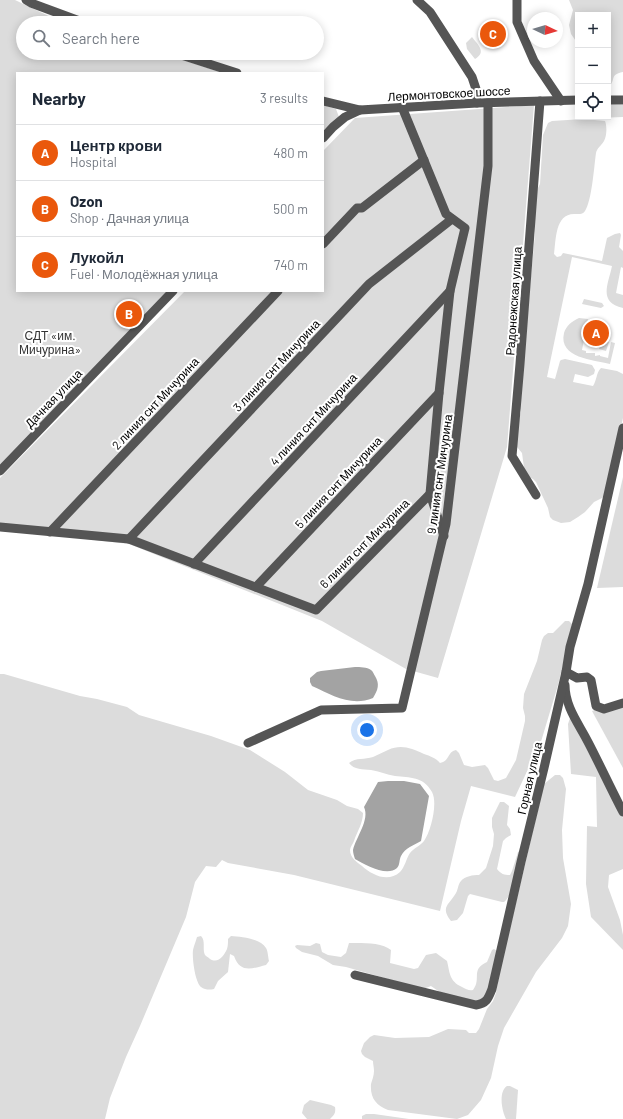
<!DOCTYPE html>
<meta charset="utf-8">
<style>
:root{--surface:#fff;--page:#f6f6f7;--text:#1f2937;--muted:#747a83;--line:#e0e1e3;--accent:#ea580c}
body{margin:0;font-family:Barlow,sans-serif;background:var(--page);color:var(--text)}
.controls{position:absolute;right:12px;top:12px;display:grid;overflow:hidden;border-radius:0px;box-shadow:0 2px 10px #0003}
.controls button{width:36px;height:36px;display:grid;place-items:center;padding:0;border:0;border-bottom:1px solid var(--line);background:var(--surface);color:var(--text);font:20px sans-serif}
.compass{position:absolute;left:527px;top:12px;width:36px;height:36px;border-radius:50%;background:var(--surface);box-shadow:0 2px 10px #0003;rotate:94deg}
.you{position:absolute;left:367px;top:730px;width:14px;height:14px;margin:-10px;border:3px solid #fff;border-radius:50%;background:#1a73e8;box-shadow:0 0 0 6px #1a73e833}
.badge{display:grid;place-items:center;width:26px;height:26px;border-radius:50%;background:var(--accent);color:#fff;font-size:13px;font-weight:700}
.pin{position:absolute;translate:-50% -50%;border:2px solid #fff;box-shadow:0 1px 4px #0006}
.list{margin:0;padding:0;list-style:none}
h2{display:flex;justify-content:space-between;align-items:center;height:52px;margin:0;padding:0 16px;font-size:17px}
h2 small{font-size:13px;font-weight:400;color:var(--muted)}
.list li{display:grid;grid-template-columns:26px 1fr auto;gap:12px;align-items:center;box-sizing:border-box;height:56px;padding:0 16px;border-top:1px solid var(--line)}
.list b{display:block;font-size:15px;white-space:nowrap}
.list p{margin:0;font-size:13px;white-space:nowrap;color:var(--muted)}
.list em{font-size:13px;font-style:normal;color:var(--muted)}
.icon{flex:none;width:22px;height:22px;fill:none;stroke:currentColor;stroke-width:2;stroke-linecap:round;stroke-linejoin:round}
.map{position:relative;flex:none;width:623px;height:1119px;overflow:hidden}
.search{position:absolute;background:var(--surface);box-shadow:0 2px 10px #0003;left:16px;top:16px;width:308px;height:44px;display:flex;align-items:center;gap:10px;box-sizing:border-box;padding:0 14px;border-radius:22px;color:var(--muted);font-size:15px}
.panel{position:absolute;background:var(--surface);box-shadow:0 2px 10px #0003;left:16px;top:72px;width:308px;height:220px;border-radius:0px}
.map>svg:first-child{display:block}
.green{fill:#dcdcdc}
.water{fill:#a3a3a3}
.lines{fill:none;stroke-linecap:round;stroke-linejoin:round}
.minor{stroke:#555;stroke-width:9}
.labels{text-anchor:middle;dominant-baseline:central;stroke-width:4;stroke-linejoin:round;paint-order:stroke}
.street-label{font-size:12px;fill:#000;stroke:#fff}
.park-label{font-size:12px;fill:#333;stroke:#fff}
</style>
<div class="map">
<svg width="623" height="1119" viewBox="0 0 623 1119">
<rect width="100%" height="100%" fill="#fff"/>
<!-- green -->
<g class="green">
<path d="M0,0H15L55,19L68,23H23V53H161L223,73H17V291H168L0,466Z"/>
<path d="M569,0H623V72C608,75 617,81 608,87V15H578V44L571,34L569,25L573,10Z"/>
<path d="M472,37C478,45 487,52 475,59L467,49L466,43Z"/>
<path d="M608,104L623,105V117L597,118L596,117H608Z"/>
<path d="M323,105L336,109L339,117L323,133Z"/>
<path d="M534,105L507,447L438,678L406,669L322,621L129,544L0,529V478L185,291H323V151L355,118Z"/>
<path d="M583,119L605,121C607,126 607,136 604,141C601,146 597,148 596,153C594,167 592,200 585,211C583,215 578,214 574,214C555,214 556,240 554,254L557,257L561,256L563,253L602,261L607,238L615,234L620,233L621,235L619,247L623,251V268L621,267L616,293L623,295V308C598,302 608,285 612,266L572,257L547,377L555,379L560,361L561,360L565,359L592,365L595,370L594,374L588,377L575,374L573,382L593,386C597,380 596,373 601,368L617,371L623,374V418L605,495L602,498L594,502L585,512L578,517L570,522L561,523L553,520L550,517L548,508L536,482L533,479L525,475L522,453L517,447V425L521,412L519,404L535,234L533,195L538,188L540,184L543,135L548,123L552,121Z"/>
<path d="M584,299L602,303L604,306L601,308L582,304Z"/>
<path d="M579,318L588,319L582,350L586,351V353H595V356L600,355V356L608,358L611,342L615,343L610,364C594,360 558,358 564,333C566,326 572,321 579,318Z"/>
<path d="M601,340L609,342L606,351L599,349Z"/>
<path d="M623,477V587L597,588Z"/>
<path d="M565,621H569L572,624L571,632L558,685L540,745L538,749L534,751L533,753L530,765L515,797L471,786L461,821L440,911L294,875L228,863L222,860L216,867L206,866L195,882L186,917L140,1026L126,1057L110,1098L105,1119H0V674H4L80,696L97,699L127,707L139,715L211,736L250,750L285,772L308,790L337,800L347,806L358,809L363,813C363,823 357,832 354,841C353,844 350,847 350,850C350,858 357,862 362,866C372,875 388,883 400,872C405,867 406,859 410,853C414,848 420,846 424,841C431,831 438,803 432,792C423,776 410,778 395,776C387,775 379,771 371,770C363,769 354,770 349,763C356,757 365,760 373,757C378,755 383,752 388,750C401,744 411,748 424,754C430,756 436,758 440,763C450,761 447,752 456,750L459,753L464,765L472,767L485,765L488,768L494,780L498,781L506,778L516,760L525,721V716L523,708L524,694L537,661L542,640L544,636L548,633H553Z"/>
<path d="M623,699V768L592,711Z"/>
<path d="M570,718H572L623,818V869L609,875L608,887L620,920L623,935V950L591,917L586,884L587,826L597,827L596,777L571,774L568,724Z"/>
<path d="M555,775H560L563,778L566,789L562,830L563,858L571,904L568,926L562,938L536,972L504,1028L498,1046L491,1078L481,1100L468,1115L457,1119L388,1110C376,1105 370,1098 371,1084C372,1080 374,1076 374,1071C374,1068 373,1064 373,1061L365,1057L362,1054L361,1051L364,1043L370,1037L374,1035L395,1038L429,1037L448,1029L466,1030L469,1033H476L479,1029L487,1009L493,1001L496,993L500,970L544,784Z"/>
<path d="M500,802H504L509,806L507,825L510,829L511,835L506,838L503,841L497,869C501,874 504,875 510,875L512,871L518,852L520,851C518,864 514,894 504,902H502L470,894L468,896L463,913L457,920L451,921C440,907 449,905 456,893C458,890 458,884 461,881C465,876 473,875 479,875L486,868L493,846L494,834L492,827V818Z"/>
<path d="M201,936C206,941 202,949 205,955C207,957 208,957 210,959C218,964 224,956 227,949C228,946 228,942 228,939L231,936C241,937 260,938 266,948C268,951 268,957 269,961L266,965C251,969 240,973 234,956L230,954L228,972L218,981L214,989C210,990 205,990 201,987C195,982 192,958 193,950C194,945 196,941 197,937Z"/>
<path d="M316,943L320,944L322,952L328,955L341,957L346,953L349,943C360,943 382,942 391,950L390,963L414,969L418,968L426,955L436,953L447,961C450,973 449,981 462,987C466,989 469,991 473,990C482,978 470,970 487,962L492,950L494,949L497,951L489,992L484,999L478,1001L444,995L431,986L423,989L346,967L333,965L318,956L302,952L296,948L295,946L297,945L310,946Z"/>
<path d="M507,1086H510L518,1090L516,1119H506C502,1111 498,1092 507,1086Z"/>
<path d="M310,1100L331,1105L335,1107C336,1113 334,1115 330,1119H307L302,1113L304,1105Z"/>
<path d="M366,1114H374L409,1119H362V1116Z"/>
</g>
<!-- water -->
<g class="water">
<path d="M355,667C360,667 367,667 371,670C373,671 374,675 375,676C380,684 378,690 373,698C351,707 332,695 312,686L310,682V678L317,672L321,671Z"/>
<path d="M388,781H404L420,784L429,796L421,841C414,845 405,848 401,856C399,860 400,865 397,868C387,877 365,865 355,859C354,856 353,853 353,850C356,837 370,820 364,807L378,782Z"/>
</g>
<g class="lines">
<!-- minor -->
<g class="minor">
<path d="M26,0L31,3L85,23"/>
<path d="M417,0L430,12L472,77L476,89L477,103"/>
<path d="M517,0V22L534,61L561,101"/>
<path d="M175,53L237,73"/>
<path d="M608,100H623"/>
<path d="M323,101L360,110L477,103L578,100"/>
<path d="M402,107L446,214L465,228L450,291L439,393L430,494L444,536"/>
<path d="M323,138L333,127L345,117L360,110"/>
<path d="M323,244L357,208H362L424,160"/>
<path d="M0,471L173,291"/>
<path d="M536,495L512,456L520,364L540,101"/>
<path d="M0,527L129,539L316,610L430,494"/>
<path d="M50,532L278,291"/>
<path d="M129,539L369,284L452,219"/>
<path d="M194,564L450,291"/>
<path d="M256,587L439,393"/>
<path d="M566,672L577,678L587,677L591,680L596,706L604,709L623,703"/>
<path d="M565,685C565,707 579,724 588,742C600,765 611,789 623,812"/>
<path d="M248,743L321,710L402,708L446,524L488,166V103"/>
<path d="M355,975L476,1005C487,1003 488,999 492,989L521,862L544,768L566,672L570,647L588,584L623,428"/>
</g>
</g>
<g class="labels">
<!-- street labels -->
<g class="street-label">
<text transform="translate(449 93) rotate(-3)">Лермонтовское шоссе</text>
<text transform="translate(513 301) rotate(-86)">Радонежская улица</text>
<text transform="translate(276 365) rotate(-47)">3 линия снт Мичурина</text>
<text transform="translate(53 398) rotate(-46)">Дачная улица</text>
<text transform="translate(155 403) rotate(-47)">2 линия снт Мичурина</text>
<text transform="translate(313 419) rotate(-47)">4 линия снт Мичурина</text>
<text transform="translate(439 474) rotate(-82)">9 линия снт Мичурина</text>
<text transform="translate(338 482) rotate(-47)">5 линия снт Мичурина</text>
<text transform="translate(364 543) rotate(-45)">6 линия снт Мичурина</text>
<text transform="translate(529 778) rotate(-77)">Горная улица</text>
</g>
<!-- park labels -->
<g class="park-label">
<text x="50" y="335">СДТ «им.<tspan x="50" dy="14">Мичурина»</tspan></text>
</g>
</g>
</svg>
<div class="controls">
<button>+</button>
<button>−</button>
<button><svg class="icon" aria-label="locate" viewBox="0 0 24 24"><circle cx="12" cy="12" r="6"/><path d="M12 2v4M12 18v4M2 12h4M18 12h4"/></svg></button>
</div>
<svg class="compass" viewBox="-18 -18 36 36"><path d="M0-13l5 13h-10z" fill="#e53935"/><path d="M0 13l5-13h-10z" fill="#747a83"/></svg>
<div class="you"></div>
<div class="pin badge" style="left:596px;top:333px">A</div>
<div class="pin badge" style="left:129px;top:314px">B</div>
<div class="pin badge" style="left:493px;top:34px">C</div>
<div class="search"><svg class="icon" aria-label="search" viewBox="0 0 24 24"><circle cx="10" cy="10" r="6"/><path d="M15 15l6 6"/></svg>Search here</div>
<section class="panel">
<h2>Nearby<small>3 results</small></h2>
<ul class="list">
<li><span class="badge">A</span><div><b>Центр крови</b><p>Hospital</p></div><em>480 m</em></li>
<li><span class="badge">B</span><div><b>Ozon</b><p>Shop · Дачная улица</p></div><em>500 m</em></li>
<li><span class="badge">C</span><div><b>Лукойл</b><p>Fuel · Молодёжная улица</p></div><em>740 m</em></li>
</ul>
</section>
</div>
